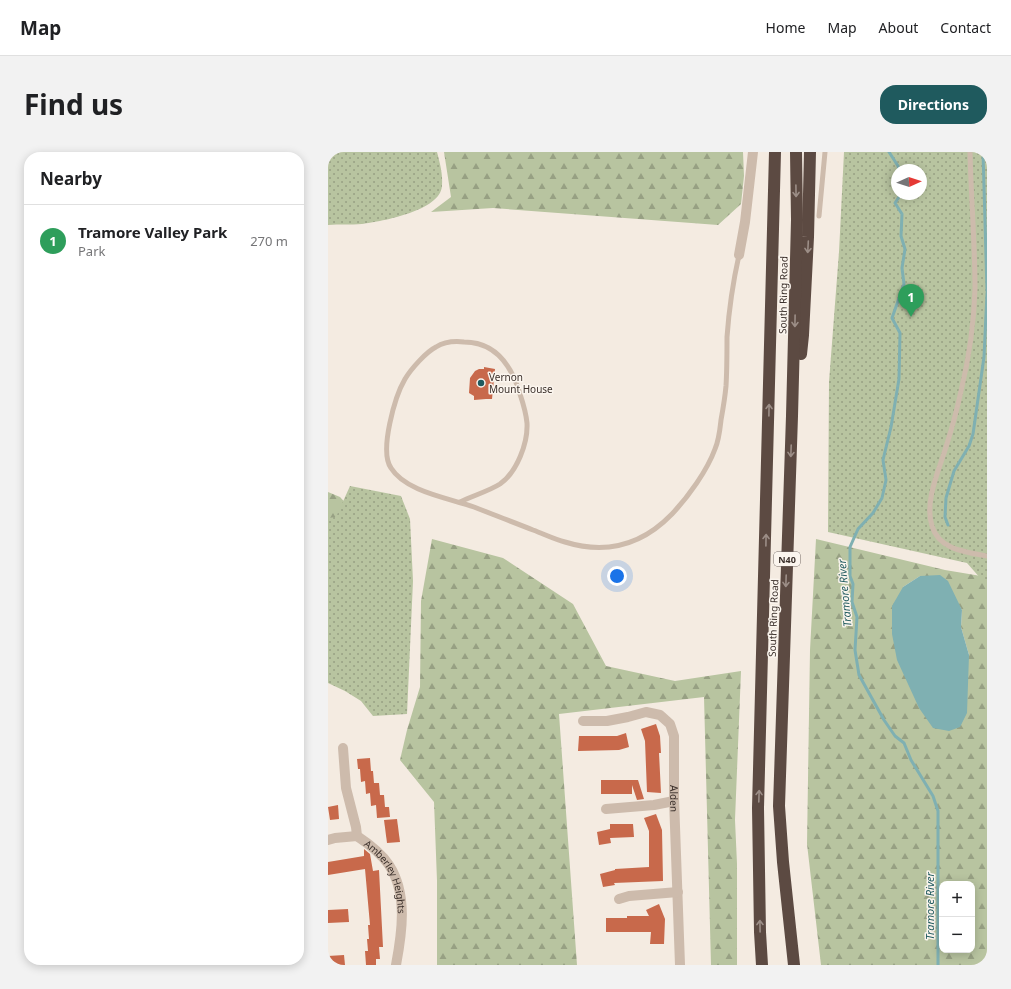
<!DOCTYPE html>
<meta charset="utf-8">
<style>
:root{--surface:#fff;--page:#f2f2f2;--text:#202124;--muted:#757577;--line:#e0e0e0;--accent:#1f5a5e}
body{margin:0;font-family:"Noto Sans",sans-serif;background:var(--page);color:var(--text)}
.controls{position:absolute;right:12px;bottom:12px;display:grid;overflow:hidden;border-radius:8px;box-shadow:0 2px 10px #0003}
.controls button{width:36px;height:36px;display:grid;place-items:center;padding:0;border:0;border-bottom:1px solid var(--line);background:var(--surface);color:var(--text);font:20px sans-serif}
.compass{position:absolute;left:563px;top:12px;width:36px;height:36px;border-radius:50%;background:var(--surface);box-shadow:0 2px 10px #0003;rotate:87deg}
.you{position:absolute;left:289px;top:424px;width:14px;height:14px;margin:-10px;border:3px solid #fff;border-radius:50%;background:#1a73e8;box-shadow:0 0 0 6px #1a73e833}
.badge{display:grid;place-items:center;width:26px;height:26px;border-radius:50%;background:var(--accent);color:#fff;font-size:13px;font-weight:700}
.pin{position:absolute;translate:-50% -33px;filter:drop-shadow(0 1px 2px #0008)}
.pin::after{content:'';position:absolute;top:21px;width:14px;height:12px;background:inherit;clip-path:polygon(0 0,100% 0,50% 100%)}
.list{margin:0;padding:0;list-style:none}
h2{display:flex;justify-content:space-between;align-items:center;height:52px;margin:0;padding:0 16px;font-size:17px}
h2 small{font-size:13px;font-weight:400;color:var(--muted)}
.list li{display:grid;grid-template-columns:26px 1fr auto;gap:12px;align-items:center;box-sizing:border-box;height:72px;padding:0 16px;border-top:1px solid var(--line)}
.list b{display:block;font-size:15px;white-space:nowrap}
.list p{margin:0;font-size:13px;white-space:nowrap;color:var(--muted)}
.list em{font-size:13px;font-style:normal;color:var(--muted)}
.map{position:relative;flex:none;width:659px;height:813px;overflow:hidden;border-radius:16px}
header{display:flex;align-items:center;gap:24px;box-sizing:border-box;height:56px;padding:0 20px;background:var(--surface);border-bottom:1px solid var(--line)}
header strong{font-size:19px}
nav{display:flex;gap:22px;margin-inline-start:auto;font-size:14px}
.intro{display:flex;align-items:center;justify-content:space-between;box-sizing:border-box;height:96px;padding:0 24px}
h1{margin:0;font-size:28px}
.button{padding:10px 18px;border-radius:16px;background:var(--accent);color:#fff;font-size:14px;font-weight:700}
main{display:flex;gap:24px;padding:0 24px}
aside{flex:1;background:var(--surface);border-radius:16px;box-shadow:0 2px 10px #0003}
.map>svg:first-child{display:block}
.forest{fill:url(#forest-firs);fill-rule:evenodd}
.park{fill:url(#park-dots);fill-rule:evenodd}
.water{fill:#7fb0b2}
.lines{fill:none;stroke-linecap:round;stroke-linejoin:round}
.stream{stroke:#7fb0b2;stroke-width:3}
.building{fill:#c8694b}
.lane{stroke:#cdbbac;stroke-width:5}
.street{stroke:#cdbbac;stroke-width:10}
.highway{stroke:#5c4a42;stroke-width:12}
.oneway{stroke:#9c8e87}
.poi-dot{fill:#1f5a5e;stroke:#fbf5ee;stroke-width:1.5}
.labels{text-anchor:middle;dominant-baseline:central;stroke-width:3;stroke-linejoin:round;paint-order:stroke}
.shield{fill:#fbf5ee;stroke:#756b66;stroke-width:1}
.shield-label{font-size:9px;font-weight:bold;fill:#3b302b}
.street-label{font-size:10px;fill:#3b302b;stroke:#fbf5ee}
.poi-label{font-size:10px;fill:#3b302b;stroke:#fbf5ee;text-anchor:start}
.water-label{font-size:11px;font-style:italic;fill:#1f5a5e;stroke:#fbf5ee}
</style>
<header>
<strong>Map</strong>
<nav><a>Home</a><a>Map</a><a>About</a><a>Contact</a></nav>
</header>
<div class="intro"><h1>Find us</h1><a class="button">Directions</a></div>
<main>
<aside>
<h2>Nearby<small></small></h2>
<ul class="list">
<li><span class="badge" style="background:#2e9e5b">1</span><div><b>Tramore Valley Park</b><p>Park</p></div><em>270 m</em></li>
</ul>
</aside>
<div class="map">
<svg width="659" height="813" viewBox="0 0 659 813">
<defs>
<pattern id="forest-firs" width="22" height="20" patternUnits="userSpaceOnUse"><rect width="22" height="20" fill="#b8c4a0"/><path d="M5 1l3.5 6h-7zM16 11l3.5 6h-7z" fill="#97a083"/></pattern>
<pattern id="park-dots" width="8" height="8" patternUnits="userSpaceOnUse"><rect width="8" height="8" fill="#b8c4a0"/><path d="M2 2h.1M6 6h.1" fill="none" stroke="#97a083" stroke-width="1.8" stroke-linecap="round"/></pattern>
</defs>
<rect width="100%" height="100%" fill="#f4ebe1"/>
<!-- forest -->
<g class="forest">
<path d="M116,0H415L416,24L413,52L390,73L165,56L103,60L123,45Z"/>
<path d="M0,340L12,345L23,357L0,399Z"/>
<path d="M104,387L175,406L245,452L278,514L347,529L413,519L407,668L409,712V813H383L376,545L231,562L249,813H109V729L106,650L72,608L79,578L92,535L93,449Z"/>
<path d="M488,387L617,418L659,425V813H493L479,692L482,498ZM592,424H612L634,458L633,475L641,503L575,435ZM614,732H644V798H614Z"/>
</g>
<!-- park -->
<g class="park">
<path d="M0,0H109C112,11 115,23 114,34C112,59 55,69 34,72C23,73 11,72 0,73Z"/>
<path d="M516,0H659V428L653,427L639,411L500,380L501,230L511,100ZM569,18H593V42H569Z"/>
<path d="M22,334L73,344L82,367L85,429L79,562L45,564L33,549L17,539L0,531V366L8,365Z"/>
</g>
<!-- water -->
<path class="water" d="M612,423L620,429L634,458L633,475L641,503L639,561L632,575L621,579L605,576L591,556L569,508L564,482V454L575,435L592,424Z"/>
<g class="lines">
<!-- stream -->
<g class="stream">
<path d="M561,0L570,14L571,18"/>
<path d="M655,0L659,139"/>
<path d="M572,42L571,45L567,51L574,62L573,84L577,97L574,116L576,132L564,166L572,181L571,227L563,275L555,308L558,328L554,346L545,361L530,377L522,395V424L525,432L524,450L529,465L527,498L531,523L556,568L567,584L576,591L583,608L605,644L610,659V813"/>
<path d="M620,373L617,365L618,346L626,319L641,294L645,282L656,205L659,141"/>
<path d="M655,813L659,805"/>
</g>
</g>
<!-- building -->
<g class="building">
<path d="M156,215L167,217L164,247H158L146,248V244L141,241L142,226L147,219L151,217H156Z"/>
<path d="M328,572L332,584L333,601H331L333,641L319,640L317,589L313,577Z"/>
<path d="M298,581L301,595L291,598L250,599L251,584H289Z"/>
<path d="M42,606L43,619H45L46,631H51L52,643H56L57,655H61L62,665L49,666L48,653L43,654L42,641L38,642L37,629L33,630L32,617H30L29,607Z"/>
<path d="M273,628H310L316,647L309,648L304,633V642H273Z"/>
<path d="M10,653L11,667L2,668L0,655Z"/>
<path d="M328,662L334,678L335,729L286,731L287,733L275,735L272,722L287,718V717L321,715V679L316,666Z"/>
<path d="M69,667L72,690L59,691L56,668Z"/>
<path d="M282,672H305L306,685L282,686L283,691L271,693L269,680L282,677Z"/>
<path d="M36,697L42,702L45,719L51,718L55,795H51L52,807H48V813H38L37,799H40L39,787H41L40,773H42L37,717L0,723V710L36,704Z"/>
<path d="M331,752L337,767L336,792H322L323,780H278V766H299V764H321L318,758Z"/>
<path d="M20,757L21,770L0,771V758Z"/>
<path d="M16,803L17,813H0V804Z"/>
</g>
<g class="lines">
<!-- lane -->
<g class="lane">
<path d="M642,0C643,45 647,91 647,137C646,170 641,206 633,239C629,258 624,276 618,295C611,318 596,350 604,374C611,398 638,400 659,404"/>
<path d="M491,64L497,0"/>
<path d="M132,350C144,344 161,339 172,332C189,320 200,291 199,271C198,261 195,251 192,242C184,215 169,190 136,190C127,189 116,190 108,195C98,200 83,217 77,227C67,244 51,299 63,316C78,340 121,346 146,355C166,363 185,370 205,378C216,382 226,387 237,390C279,403 314,393 344,362C360,345 379,319 387,297C391,288 392,277 393,268C395,257 397,245 398,234C399,218 399,201 399,185C401,157 405,130 411,103"/>
</g>
<!-- street -->
<g class="street">
<path d="M411,103L417,70L425,0"/>
<path id="s1" d="M255,569H279L300,565L318,560L332,563L342,572L346,584V647L352,813"/>
<path id="s2" d="M15,596L18,636L28,675L29,684C41,692 53,701 61,713C80,742 74,781 68,813"/>
<path d="M278,657L326,653L346,649"/>
<path d="M0,688L7,686L29,684"/>
<path d="M291,747L301,744L350,740"/>
</g>
<!-- highway -->
<g class="highway">
<path d="M473,202L475,183L480,85L482,0"/>
<path d="M434,813L432,780L430,656L447,0"/>
<path d="M466,813L455,710L451,654L464,264L469,68L468,0"/>
</g>
</g>
<!-- one-way arrows -->
<defs><path id="oneway-shaft" d="M-6 0H5M1.5-3L5.5 0L1.5 3" fill="none" stroke-width="1.6" stroke-linecap="round" stroke-linejoin="round"/></defs>
<g class="oneway">
<use href="#oneway-shaft" transform="translate(468 39) rotate(89)"/>
<use href="#oneway-shaft" transform="translate(480 95) rotate(93)"/>
<use href="#oneway-shaft" transform="translate(467 169) rotate(91)"/>
<use href="#oneway-shaft" transform="translate(441 258) rotate(-89)"/>
<use href="#oneway-shaft" transform="translate(463 299) rotate(92)"/>
<use href="#oneway-shaft" transform="translate(438 388) rotate(-89)"/>
<use href="#oneway-shaft" transform="translate(458 429) rotate(92)"/>
<use href="#oneway-shaft" transform="translate(431 644) rotate(-88)"/>
<use href="#oneway-shaft" transform="translate(432 774) rotate(-91)"/>
</g>
<!-- markers -->
<circle class="poi-dot" cx="153" cy="231" r="4"/>
<g class="labels">
<!-- shield labels -->
<rect class="shield" x="446" y="400" width="26" height="14" rx="3"/>
<g class="shield-label">
<text x="459" y="407">N40</text>
</g>
<!-- street labels -->
<g class="street-label">
<text transform="translate(455 143) rotate(-89)">South Ring Road</text>
<text transform="translate(445 466) rotate(-88)">South Ring Road</text>
<text stroke="none"><textPath href="#s1" startOffset="167">Alden</textPath></text>
<text stroke="none"><textPath href="#s2" startOffset="142">Amberley Heights</textPath></text>
</g>
<!-- poi labels -->
<g class="poi-label">
<text x="161" y="225">Vernon<tspan x="161" dy="12">Mount House</tspan></text>
</g>
<!-- water labels -->
<g class="water-label">
<text transform="translate(516 441) rotate(-95)">Tramore River</text>
<text transform="translate(601 754) rotate(-90)">Tramore River</text>
</g>
</g>
</svg>
<div class="controls">
<button>+</button>
<button>−</button>
</div>
<svg class="compass" viewBox="-18 -18 36 36"><path d="M0-13l5 13h-10z" fill="#e53935"/><path d="M0 13l5-13h-10z" fill="#757577"/></svg>
<div class="you"></div>
<div class="pin badge" style="left:583px;top:165px;background:#2e9e5b">1</div>
</div>
</main>
